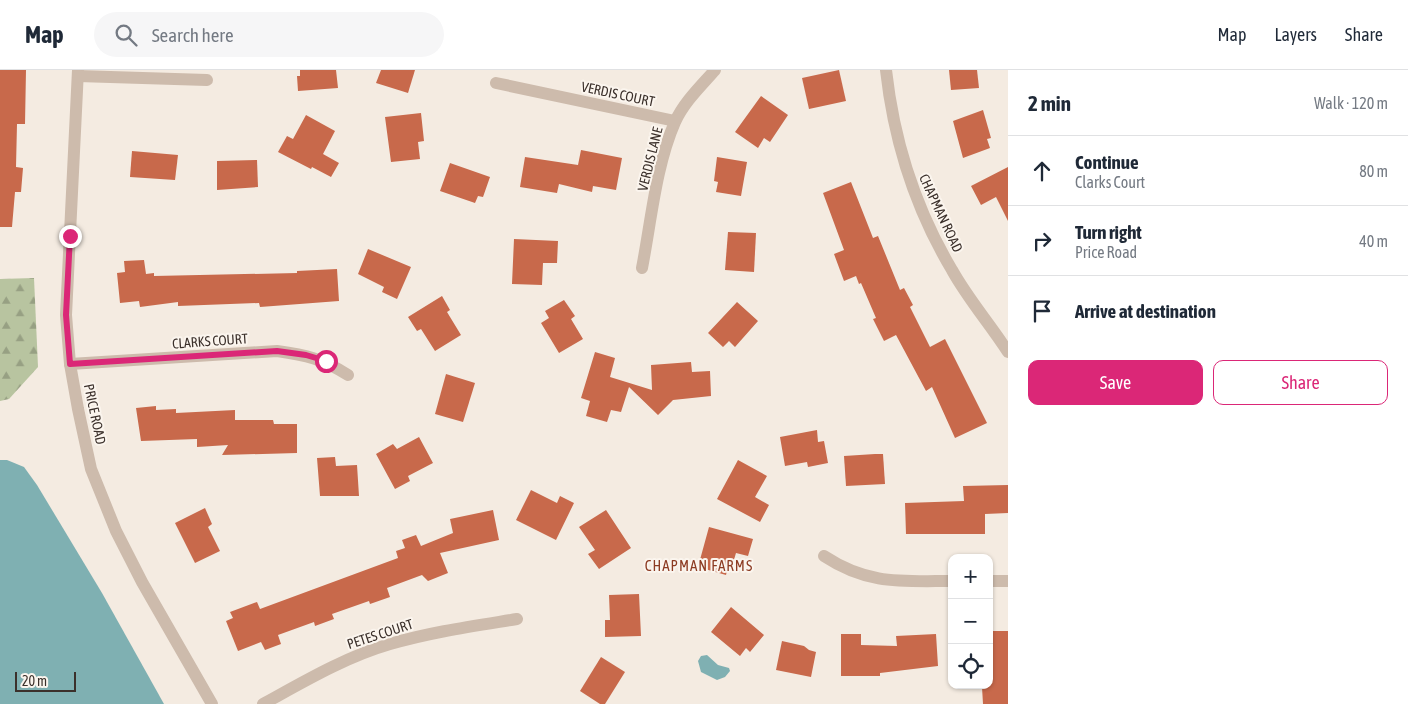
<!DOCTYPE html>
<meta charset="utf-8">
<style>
:root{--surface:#fff;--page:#f6f6f7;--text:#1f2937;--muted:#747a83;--line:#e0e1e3;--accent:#db2777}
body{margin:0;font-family:"Asap Condensed",sans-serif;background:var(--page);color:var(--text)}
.controls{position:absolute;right:15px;bottom:15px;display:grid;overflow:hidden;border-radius:10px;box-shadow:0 1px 4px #0004}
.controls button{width:45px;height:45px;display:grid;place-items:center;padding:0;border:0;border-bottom:1px solid var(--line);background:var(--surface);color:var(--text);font:25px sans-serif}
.scale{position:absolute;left:15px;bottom:12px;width:61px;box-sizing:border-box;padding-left:5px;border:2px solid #3b302b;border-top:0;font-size:14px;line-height:18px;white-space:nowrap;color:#3b302b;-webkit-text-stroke:4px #fbf5ee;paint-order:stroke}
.stop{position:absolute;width:15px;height:15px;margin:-11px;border:4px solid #db2777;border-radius:50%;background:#fff}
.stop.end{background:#db2777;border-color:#fff;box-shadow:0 1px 5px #0008}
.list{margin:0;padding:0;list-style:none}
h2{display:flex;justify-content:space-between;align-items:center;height:65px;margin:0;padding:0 20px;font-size:21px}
h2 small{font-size:16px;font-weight:400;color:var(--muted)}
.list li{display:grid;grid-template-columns:32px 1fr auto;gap:15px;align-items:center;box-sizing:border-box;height:70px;padding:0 20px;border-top:1px solid var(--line)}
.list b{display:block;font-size:19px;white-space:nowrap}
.list p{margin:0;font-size:16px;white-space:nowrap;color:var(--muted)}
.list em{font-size:16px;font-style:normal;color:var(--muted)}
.actions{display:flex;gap:10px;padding:15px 20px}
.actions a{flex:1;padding:11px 0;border:1px solid var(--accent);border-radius:10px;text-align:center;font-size:18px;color:var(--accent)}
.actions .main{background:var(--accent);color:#fff}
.icon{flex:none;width:28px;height:28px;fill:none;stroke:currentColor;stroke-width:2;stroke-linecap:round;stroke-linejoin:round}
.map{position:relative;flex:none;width:1008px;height:634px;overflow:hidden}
header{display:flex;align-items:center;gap:30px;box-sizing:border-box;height:70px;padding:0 25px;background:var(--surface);border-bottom:1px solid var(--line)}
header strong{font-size:24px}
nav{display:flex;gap:28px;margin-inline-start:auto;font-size:18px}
.search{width:350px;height:45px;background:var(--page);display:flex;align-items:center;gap:12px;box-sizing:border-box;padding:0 18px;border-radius:28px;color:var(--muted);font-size:19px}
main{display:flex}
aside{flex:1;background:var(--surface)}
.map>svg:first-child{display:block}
.forest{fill:url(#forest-firs)}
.water{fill:#7fb0b2}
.building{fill:#c8694b}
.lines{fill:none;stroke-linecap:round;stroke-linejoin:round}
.minor{stroke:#cdbbac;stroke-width:12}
.route{stroke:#db2777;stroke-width:6}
.labels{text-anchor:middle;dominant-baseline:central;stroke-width:4;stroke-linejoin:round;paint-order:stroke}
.street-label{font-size:14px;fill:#3b302b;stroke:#fbf5ee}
.neighbourhood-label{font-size:15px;letter-spacing:1px;fill:#8c3b22;stroke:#fbf5ee}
</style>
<header>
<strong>Map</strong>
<div class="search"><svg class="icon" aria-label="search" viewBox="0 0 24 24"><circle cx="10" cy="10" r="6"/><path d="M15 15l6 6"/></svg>Search here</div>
<nav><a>Map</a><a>Layers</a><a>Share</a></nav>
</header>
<main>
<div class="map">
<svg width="1008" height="634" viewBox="0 0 1008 634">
<defs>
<pattern id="forest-firs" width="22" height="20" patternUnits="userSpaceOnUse" patternTransform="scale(1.25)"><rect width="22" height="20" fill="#b8c4a0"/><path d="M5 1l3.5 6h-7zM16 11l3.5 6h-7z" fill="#97a083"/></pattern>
</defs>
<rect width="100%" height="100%" fill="#f4ebe1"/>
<!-- forest -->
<path class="forest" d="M34,208L38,297L9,329L0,331V209Z"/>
<!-- water -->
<g class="water">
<path d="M0,390H7L24,397L37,415L102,523L164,634H0Z"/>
<path d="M707,585L718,595L729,598L730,601L725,607L717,610L701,602L698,591L701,586Z"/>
</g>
<!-- building -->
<g class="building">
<path d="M0,0H26L25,54H17L16,97L23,98L21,122H15L12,157H0Z"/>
<path d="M300,0H336L338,18L298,21L297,6H300Z"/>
<path d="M381,0H415L408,23L376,13Z"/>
<path d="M839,0L846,31L809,39L802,8Z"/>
<path d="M949,0H977L979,18L951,20Z"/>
<path d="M761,26L788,45L770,72L764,68L758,78L735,62Z"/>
<path d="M983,40L991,68L987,69L990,78L963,88L953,51Z"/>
<path d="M421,43L424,71L418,72L420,89L391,92L385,47Z"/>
<path d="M306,45L335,61L323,84L339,93L331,107L312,97L311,99L278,82L287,66L293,69Z"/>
<path d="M581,80L622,88L616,120L593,116L592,122L559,114L557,123L520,117L525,87L578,95Z"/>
<path d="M132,81L178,85L175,110L130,107Z"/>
<path d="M717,87L747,92L741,126L716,122L718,112L714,111Z"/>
<path d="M257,90L258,117L217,120V91Z"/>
<path d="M450,93L490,107L483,127L478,126L475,133L440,121Z"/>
<path d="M1008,97V151L996,127L981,135L971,116Z"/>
<path d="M851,112L873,168L878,166L900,220L904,218L913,235L910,237L930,277L945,269L987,353L955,368L932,317L926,321L896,265L884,271L873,249L876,248L861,213L859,214L856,206L844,211L834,184L844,180L823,123Z"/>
<path d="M728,162L756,163L754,202L725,200Z"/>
<path d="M514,169L558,171L557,193H543L542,215L512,214Z"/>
<path d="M368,179L411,197L397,229L382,222L384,217L358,204Z"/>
<path d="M144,190L146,204L154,203V206L297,203V201L337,199L339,231L260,237L259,233L178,236V232L140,237L139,231L120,233L117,203L125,202L124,191Z"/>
<path d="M442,226L450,240L447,242L461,265L435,281L421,259L417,261L408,247Z"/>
<path d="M564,230L575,246L571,249L583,269L559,283L541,253L549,248L545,241Z"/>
<path d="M737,232L758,251L735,277L729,271L723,277L708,263Z"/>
<path d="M595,282L615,288L610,307L652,320L651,295L691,292L692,302L710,301L711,326L673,330L658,345L629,317L621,342L611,340L607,352L586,346L590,331L581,328Z"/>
<path d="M446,304L475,313L463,352L435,344Z"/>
<path d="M156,336V340L176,339V343L235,340V350H273L274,354H297V383L222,385L228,375L197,377V369L141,371L136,338Z"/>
<path d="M817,360L818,372L824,371L828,393L808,397L807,392L785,396L780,367Z"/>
<path d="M419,367L433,393L408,406L410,411L395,419L376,384L393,374L397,379Z"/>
<path d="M875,384H883L885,414L846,416L844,386Z"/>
<path d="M335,387L336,396L357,395L359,426H320L317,388Z"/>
<path d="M738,390L767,406L755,427L769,435L760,452L717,429Z"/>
<path d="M1008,415V443L985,444V464H906L905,433L964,431L963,416Z"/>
<path d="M531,420L557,433L560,426L574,433L556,470L516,450Z"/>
<path d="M205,438L212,454L208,457L220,481L195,493L175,453Z"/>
<path d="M493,440L499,470L440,483L448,503L428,511L422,505L387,518L390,527L370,534L369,531L332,544L334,549L315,556L314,552L278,565L281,574L265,580L261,572L238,581L226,551L233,548L230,542L257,532L260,539L398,488L396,481L405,478L402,470L416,465L421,476L453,463L450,449Z"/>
<path d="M606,440L631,478L599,499L588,484L595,480L579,457Z"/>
<path d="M709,457L753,469L748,486L736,483L733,493L729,492L726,505L698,497Z"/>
<path d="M639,524L641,566L605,567V550H610L609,525Z"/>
<path d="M731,537L764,565L750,582L746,578L740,586L711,562Z"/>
<path d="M990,561H1008V634H983L982,617H989Z"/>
<path d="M841,564H861V575L897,576L896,566L936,564L938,596L880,603V606H841Z"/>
<path d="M782,571L804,576L809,580L816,582L811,607L776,600Z"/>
<path d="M601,587L625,602L605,634H600L580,621Z"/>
</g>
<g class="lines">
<!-- minor -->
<g class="minor">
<path d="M78,0L66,245L70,294L78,339L91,399L116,461L142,512L212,634"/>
<path d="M886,0C894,72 915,138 952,200C968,229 990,254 1008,282"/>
<path d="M78,6L207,10"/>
<path d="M496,13L675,51"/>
<path d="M642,198C651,152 656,95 675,52C684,32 701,16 715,0"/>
<path d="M70,294L277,281C306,285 323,289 348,305"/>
<path d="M824,486C868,515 901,511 952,511"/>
<path d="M989,511H1008"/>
<path d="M263,634C303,612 345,587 390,574C431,562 474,556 517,549"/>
</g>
</g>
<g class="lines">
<!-- route -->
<path class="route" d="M70,166L66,245L70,294L277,281L306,285L326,291"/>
</g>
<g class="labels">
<!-- street labels -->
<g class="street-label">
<text transform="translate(618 24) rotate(12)">VERDIS COURT</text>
<text transform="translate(650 89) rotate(-76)">VERDIS LANE</text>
<text transform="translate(941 143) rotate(65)">CHAPMAN ROAD</text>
<text transform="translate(210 271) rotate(-4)">CLARKS COURT</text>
<text transform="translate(95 344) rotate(78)">PRICE ROAD</text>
<text transform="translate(380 564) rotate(-18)">PETES COURT</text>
</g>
<!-- neighbourhood labels -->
<g class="neighbourhood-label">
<text x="699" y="495">CHAPMAN FARMS</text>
</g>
</g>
</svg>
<div class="controls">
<button>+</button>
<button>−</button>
<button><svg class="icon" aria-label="locate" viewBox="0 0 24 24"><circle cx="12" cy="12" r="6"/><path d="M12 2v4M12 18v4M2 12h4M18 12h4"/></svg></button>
</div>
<div class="scale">20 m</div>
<div class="stop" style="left:326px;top:291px"></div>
<div class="stop end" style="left:70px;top:166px"></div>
</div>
<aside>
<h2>2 min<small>Walk · 120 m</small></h2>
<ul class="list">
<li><svg class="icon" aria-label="ahead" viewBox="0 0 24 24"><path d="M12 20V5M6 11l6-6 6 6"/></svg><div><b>Continue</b><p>Clarks Court</p></div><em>80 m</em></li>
<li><svg class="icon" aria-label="right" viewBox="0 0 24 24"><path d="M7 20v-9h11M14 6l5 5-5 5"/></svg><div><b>Turn right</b><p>Price Road</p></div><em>40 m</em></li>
<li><svg class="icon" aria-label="arrive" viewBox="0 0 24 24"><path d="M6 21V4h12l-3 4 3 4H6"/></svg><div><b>Arrive at destination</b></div></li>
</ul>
<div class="actions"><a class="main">Save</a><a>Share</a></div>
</aside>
</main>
